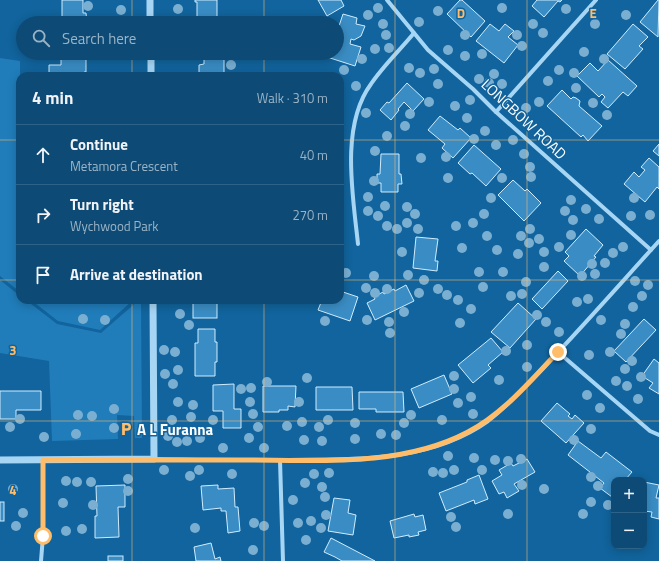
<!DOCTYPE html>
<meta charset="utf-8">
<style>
:root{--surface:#0d4b76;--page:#1b557e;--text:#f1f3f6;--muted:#9ab3c5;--line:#2d6388}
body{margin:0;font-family:"Titillium Web",sans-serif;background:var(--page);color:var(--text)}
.controls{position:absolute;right:12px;bottom:12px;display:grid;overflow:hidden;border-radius:8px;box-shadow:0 2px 10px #0003}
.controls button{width:36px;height:36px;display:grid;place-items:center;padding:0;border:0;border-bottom:1px solid var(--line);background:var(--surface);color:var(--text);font:20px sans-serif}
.stop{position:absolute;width:12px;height:12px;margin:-9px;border:3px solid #ffbd6a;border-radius:50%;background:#fff}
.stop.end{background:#ffbd6a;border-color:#fff;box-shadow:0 1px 4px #0008}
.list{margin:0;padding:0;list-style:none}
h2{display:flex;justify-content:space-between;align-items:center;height:52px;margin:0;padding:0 16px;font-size:17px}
h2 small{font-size:13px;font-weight:400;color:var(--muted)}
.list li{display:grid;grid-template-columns:26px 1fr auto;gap:12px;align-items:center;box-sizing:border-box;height:60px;padding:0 16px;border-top:1px solid var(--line)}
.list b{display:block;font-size:15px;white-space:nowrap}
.list p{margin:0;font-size:13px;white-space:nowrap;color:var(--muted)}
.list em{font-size:13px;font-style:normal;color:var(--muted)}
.icon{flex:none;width:22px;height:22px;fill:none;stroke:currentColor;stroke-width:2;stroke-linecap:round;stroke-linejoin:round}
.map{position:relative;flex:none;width:659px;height:561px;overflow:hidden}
.search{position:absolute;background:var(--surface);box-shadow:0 2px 10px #0003;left:16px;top:16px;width:328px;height:44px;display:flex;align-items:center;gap:10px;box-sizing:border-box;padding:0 14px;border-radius:22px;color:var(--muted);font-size:15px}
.panel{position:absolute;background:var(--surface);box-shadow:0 2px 10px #0003;left:16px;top:72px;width:328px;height:232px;border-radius:12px}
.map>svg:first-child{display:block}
.green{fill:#207dba}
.building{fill:#3a8dc4;stroke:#cfecfe}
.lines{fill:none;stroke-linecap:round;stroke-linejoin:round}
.minor{stroke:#a7d6f5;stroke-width:4}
.tertiary{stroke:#a7d6f5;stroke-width:7}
.tree{fill:#7aafd2}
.route{stroke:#ffbd6a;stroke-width:5}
.grid{fill:none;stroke:#ffbd6a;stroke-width:1;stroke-opacity:0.55}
.labels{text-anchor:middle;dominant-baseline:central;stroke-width:3;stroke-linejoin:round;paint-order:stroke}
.street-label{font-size:15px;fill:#fff;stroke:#11649d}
.poi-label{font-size:15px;font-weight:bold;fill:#fff;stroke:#11649d;text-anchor:start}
.grid-label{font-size:13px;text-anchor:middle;font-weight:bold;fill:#ffbd6a;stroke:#11649d;stroke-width:3;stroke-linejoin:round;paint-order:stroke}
</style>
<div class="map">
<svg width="659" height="561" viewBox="0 0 659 561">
<rect width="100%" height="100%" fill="#11649d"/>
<!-- green -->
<g class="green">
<path d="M0,58L20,61V292L0,276Z"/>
<path d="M0,280L20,296V300H26L57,324L101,333L139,300H141L142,438H135L134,416L117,415L118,439L52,441L49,361L0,353Z"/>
<path d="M31,300H133L100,330L58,321Z"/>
</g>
<!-- building -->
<g class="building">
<path d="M62,0H83V13H86L87,23H62Z"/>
<path d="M195,0H217V23H197V2H195Z"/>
<path d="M318,0H341L344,6L327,16Z"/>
<path d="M460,0H462L485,21L471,37L447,14Z"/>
<path d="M537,0H562L560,2L558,1L544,17L532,6Z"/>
<path d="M658,0H659L658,37L640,22Z"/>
<path d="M343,14L357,18L356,24L365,26L361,36L354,40L351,39L350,44L361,47L355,66L327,57L329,53H337V26H339Z"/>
<path d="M490,24L499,31L505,24L514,31L508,37L518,45L504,63L476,41Z"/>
<path d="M633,24L648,37L639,46L643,49L625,69L607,54Z"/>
<path d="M61,53H86V72H84V76H49V65H61Z"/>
<path d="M224,57V76H199V65L204,64V58Z"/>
<path d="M608,60L637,86L628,96L623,92L608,108L601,102L605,97L602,94L599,97L577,76L590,63L598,71Z"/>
<path d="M407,83L424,99L413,111L404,102L398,109L399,110L391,120L380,110L387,102L389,103Z"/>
<path d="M562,90L571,99L573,97L576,98L580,101L579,106L602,126L588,141L583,135L581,137L547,106Z"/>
<path d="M440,116L458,130L460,128L471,138L453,158L442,148L445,144L428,130Z"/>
<path d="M659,144V156L653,151Z"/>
<path d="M474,145L501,169L486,186L472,173L470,174L458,163Z"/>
<path d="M381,154H399V174H401L402,184H398V192H381V183H377V174H380Z"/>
<path d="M649,158L659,167V189L657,187L645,202L624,184L634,172L639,177L645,170L641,167Z"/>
<path d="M513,180L525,191L527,189L541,203L524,221L498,195Z"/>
<path d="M586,229L603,245L594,256L596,257L580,276L564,261L569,256L565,252Z"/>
<path d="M416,237L438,239L435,261H438L437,271L413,268Z"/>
<path d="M558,271L568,281L542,309L532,299Z"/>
<path d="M406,285L414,301L375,320L367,303L375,299L374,297L383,292L384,294L394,289L395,291Z"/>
<path d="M340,291L358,297L350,321L318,310L322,300H340Z"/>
<rect x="193" y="300" width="24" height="18"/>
<path d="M518,303L536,319L510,348L491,332Z"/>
<path d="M644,319L656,330L626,362L614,351Z"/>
<path d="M198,329H215V342H217V362H215V376H195V343H198Z"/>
<path d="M491,338L503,352L488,365L491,368L473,383L458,365Z"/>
<path d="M654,359L659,363V394L649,388L653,383L642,376Z"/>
<path d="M444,375L452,394L419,408L411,389Z"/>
<path d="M234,384V409H241V428H223V411H213V385Z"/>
<path d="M263,386H296L295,407L288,406V410H279V412H263Z"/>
<path d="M316,387H352L353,410H316Z"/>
<path d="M0,391H41V410H16V419H0Z"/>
<path d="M359,392H403L404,412H376V409H359Z"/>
<path d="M557,403L570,414L568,416L572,419L575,415L584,423L566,443L541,421Z"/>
<path d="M578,441L601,458L606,452L632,472L625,480H614V494L612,497L600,488L604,483L568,455Z"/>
<path d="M527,459L535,472L514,484L519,491L507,498L504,492L499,494L492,481L502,475L499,470L511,463L513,466Z"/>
<path d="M479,475L488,499L475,504L474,500L446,511L439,493L467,482V480Z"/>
<path d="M644,482L659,485L656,498H659V519L651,517L652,512L644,511Z"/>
<path d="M125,485V507H118L119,537L95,538V516H97L96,486Z"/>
<path d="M218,485V489L234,488L235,507H238L240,531L228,533L226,511H221V508L203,510L201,486Z"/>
<path d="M334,498L350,500L348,513L356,515L353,535L328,531Z"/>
<rect x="0" y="502" width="4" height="19"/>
<path d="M414,514L415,517L423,515L426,530L418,532L419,535L409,537V535L394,538L390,521Z"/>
<path d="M331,538L375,561H342L335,557L324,552Z"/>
<path d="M211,543L215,559L220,557L221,561H196L194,547Z"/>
<rect x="108" y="556" width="15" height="5"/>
</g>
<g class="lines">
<!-- minor -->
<g class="minor">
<path d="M387,0L428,50L473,89L496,112L651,250"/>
<path d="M496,112L596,0"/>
<path d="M358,244C353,196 340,126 371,84C383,66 400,50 414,33"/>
<path d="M558,352L650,431L659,435"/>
<path d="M154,459C197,460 241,460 284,460C353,459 429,463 488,421C509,405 527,385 545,366C584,325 621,283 659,241"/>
<path d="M280,460L283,561"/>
<path d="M41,561L43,536V460"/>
</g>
<!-- tertiary -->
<g class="tertiary">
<path d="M150,0V23"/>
<path d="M151,53V76"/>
<path d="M0,460L154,459L153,300"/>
</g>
</g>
<!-- trees -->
<g class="tree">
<circle cx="88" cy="6" r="5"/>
<circle cx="378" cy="8" r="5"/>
<circle cx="502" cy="8" r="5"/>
<circle cx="178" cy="9" r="5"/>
<circle cx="566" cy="9" r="5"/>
<circle cx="121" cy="10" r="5"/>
<circle cx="438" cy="11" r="5"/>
<circle cx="368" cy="15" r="5"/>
<circle cx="626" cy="15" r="5"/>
<circle cx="419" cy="22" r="5"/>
<circle cx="383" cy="24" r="5"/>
<circle cx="533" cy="24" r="5"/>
<circle cx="595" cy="24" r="5"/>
<circle cx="543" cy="33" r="5"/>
<circle cx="386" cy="35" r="5"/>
<circle cx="465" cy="35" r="5"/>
<circle cx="517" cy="35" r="5"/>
<circle cx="522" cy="46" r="5"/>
<circle cx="389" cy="48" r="5"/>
<circle cx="375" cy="49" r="5"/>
<circle cx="448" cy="50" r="5"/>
<circle cx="584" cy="52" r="5"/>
<circle cx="482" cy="54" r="5"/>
<circle cx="465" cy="56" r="5"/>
<circle cx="362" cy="59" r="5"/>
<circle cx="604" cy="59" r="5"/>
<circle cx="231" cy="65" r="5"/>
<circle cx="409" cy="68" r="5"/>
<circle cx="434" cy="69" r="5"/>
<circle cx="344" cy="70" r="5"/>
<circle cx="559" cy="70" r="5"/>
<circle cx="420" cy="73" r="5"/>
<circle cx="574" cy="73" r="5"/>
<circle cx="494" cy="74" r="5"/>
<circle cx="479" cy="79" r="5"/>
<circle cx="548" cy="81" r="5"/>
<circle cx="489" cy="83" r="5"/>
<circle cx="438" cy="84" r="5"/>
<circle cx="502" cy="84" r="5"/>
<circle cx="356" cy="86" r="5"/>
<circle cx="576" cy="88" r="5"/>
<circle cx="470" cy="100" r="5"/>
<circle cx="429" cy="102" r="5"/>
<circle cx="539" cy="102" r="5"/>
<circle cx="593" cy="103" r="5"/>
<circle cx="455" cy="106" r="5"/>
<circle cx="526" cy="108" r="5"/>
<circle cx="366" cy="113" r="5"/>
<circle cx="410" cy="114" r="5"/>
<circle cx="607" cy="115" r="5"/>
<circle cx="467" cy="118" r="5"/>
<circle cx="405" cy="126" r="5"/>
<circle cx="485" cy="131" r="5"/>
<circle cx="387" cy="136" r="5"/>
<circle cx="474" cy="139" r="5"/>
<circle cx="513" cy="140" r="5"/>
<circle cx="496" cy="145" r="5"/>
<circle cx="375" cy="151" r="5"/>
<circle cx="524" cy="154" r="5"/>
<circle cx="446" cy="157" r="5"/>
<circle cx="421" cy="158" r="5"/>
<circle cx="530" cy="167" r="5"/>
<circle cx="531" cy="177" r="5"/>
<circle cx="448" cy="178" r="5"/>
<circle cx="502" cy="178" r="5"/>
<circle cx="374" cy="181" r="5"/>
<circle cx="368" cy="197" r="5"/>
<circle cx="491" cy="198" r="5"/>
<circle cx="634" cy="198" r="5"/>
<circle cx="571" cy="200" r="5"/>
<circle cx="385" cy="206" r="5"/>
<circle cx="407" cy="207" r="5"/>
<circle cx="586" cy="209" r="5"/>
<circle cx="368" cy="211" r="5"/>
<circle cx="565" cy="211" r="5"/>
<circle cx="415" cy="214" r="5"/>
<circle cx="484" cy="214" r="5"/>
<circle cx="650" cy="215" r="5"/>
<circle cx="378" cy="216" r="5"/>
<circle cx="631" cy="216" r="5"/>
<circle cx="599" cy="219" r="5"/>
<circle cx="573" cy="220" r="5"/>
<circle cx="407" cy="223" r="5"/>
<circle cx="473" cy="223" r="5"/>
<circle cx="387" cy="226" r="5"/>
<circle cx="456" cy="226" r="5"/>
<circle cx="397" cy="229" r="5"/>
<circle cx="418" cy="229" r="5"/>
<circle cx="530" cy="229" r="5"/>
<circle cx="571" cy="235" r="5"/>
<circle cx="487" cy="236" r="5"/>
<circle cx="521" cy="236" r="5"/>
<circle cx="539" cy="239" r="5"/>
<circle cx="529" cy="243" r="5"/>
<circle cx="559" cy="247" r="5"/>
<circle cx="623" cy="247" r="5"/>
<circle cx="462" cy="248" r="5"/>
<circle cx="497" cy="250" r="5"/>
<circle cx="402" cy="252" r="5"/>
<circle cx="544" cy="252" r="5"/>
<circle cx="613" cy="253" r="5"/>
<circle cx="518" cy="254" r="5"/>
<circle cx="605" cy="263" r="5"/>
<circle cx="592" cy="264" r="5"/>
<circle cx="544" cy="267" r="5"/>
<circle cx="479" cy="272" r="5"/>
<circle cx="503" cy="272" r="5"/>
<circle cx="346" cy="273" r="5"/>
<circle cx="595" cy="274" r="5"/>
<circle cx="408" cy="275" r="5"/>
<circle cx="374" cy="276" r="5"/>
<circle cx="582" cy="276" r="5"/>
<circle cx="424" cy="280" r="5"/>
<circle cx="635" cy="281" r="5"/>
<circle cx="526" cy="282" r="5"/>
<circle cx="648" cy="285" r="5"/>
<circle cx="483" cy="287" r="5"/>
<circle cx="366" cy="288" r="5"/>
<circle cx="387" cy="289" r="5"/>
<circle cx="438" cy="289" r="5"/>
<circle cx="375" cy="293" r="5"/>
<circle cx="419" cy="293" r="5"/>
<circle cx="522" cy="294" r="5"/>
<circle cx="447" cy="295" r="5"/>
<circle cx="511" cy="296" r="5"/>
<circle cx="642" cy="296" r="5"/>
<circle cx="588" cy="299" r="5"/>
<circle cx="458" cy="300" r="5"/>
<circle cx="577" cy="302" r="5"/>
<circle cx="633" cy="307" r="5"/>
<circle cx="471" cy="309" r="5"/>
<circle cx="404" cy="312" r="5"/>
<circle cx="180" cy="314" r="5"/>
<circle cx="537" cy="315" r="5"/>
<circle cx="83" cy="319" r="5"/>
<circle cx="105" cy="320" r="5"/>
<circle cx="367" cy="320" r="5"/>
<circle cx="601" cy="320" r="5"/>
<circle cx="325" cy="321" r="5"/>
<circle cx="389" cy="322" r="5"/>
<circle cx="546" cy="322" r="5"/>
<circle cx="460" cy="323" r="5"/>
<circle cx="625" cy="324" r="5"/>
<circle cx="189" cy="325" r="5"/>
<circle cx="559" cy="332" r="5"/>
<circle cx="390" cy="333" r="5"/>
<circle cx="621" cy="334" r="5"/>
<circle cx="527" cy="345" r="5"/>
<circle cx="164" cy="350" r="5"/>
<circle cx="506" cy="351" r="5"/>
<circle cx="175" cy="352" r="5"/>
<circle cx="610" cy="352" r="5"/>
<circle cx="589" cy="355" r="5"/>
<circle cx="632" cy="361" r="5"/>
<circle cx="527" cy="367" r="5"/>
<circle cx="625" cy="369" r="5"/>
<circle cx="178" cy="370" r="5"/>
<circle cx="165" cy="374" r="5"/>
<circle cx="454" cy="376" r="5"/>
<circle cx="641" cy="377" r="5"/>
<circle cx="307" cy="378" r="5"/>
<circle cx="499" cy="380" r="5"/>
<circle cx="616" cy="381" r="5"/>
<circle cx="267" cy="382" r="5"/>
<circle cx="173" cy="384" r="5"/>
<circle cx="627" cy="386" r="5"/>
<circle cx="251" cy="388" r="5"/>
<circle cx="241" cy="389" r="5"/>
<circle cx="454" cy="389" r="5"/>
<circle cx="587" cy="395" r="5"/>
<circle cx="471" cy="397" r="5"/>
<circle cx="638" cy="399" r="5"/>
<circle cx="178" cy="402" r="5"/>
<circle cx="250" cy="402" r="5"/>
<circle cx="299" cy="402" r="5"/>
<circle cx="458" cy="403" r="5"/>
<circle cx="193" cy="405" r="5"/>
<circle cx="600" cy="408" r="5"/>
<circle cx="114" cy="409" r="5"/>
<circle cx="253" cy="414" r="5"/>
<circle cx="473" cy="414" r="5"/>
<circle cx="78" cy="415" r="5"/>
<circle cx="411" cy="415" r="5"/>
<circle cx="92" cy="416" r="5"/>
<circle cx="191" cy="417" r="5"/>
<circle cx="20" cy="419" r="5"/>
<circle cx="172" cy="420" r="5"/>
<circle cx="213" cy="420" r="5"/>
<circle cx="328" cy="420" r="5"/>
<circle cx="442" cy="420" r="5"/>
<circle cx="302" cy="422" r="5"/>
<circle cx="355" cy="423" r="5"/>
<circle cx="404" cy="423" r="5"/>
<circle cx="287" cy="426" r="5"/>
<circle cx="10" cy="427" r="5"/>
<circle cx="258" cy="427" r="5"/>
<circle cx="319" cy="427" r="5"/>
<circle cx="114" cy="428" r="5"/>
<circle cx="591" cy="429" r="5"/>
<circle cx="76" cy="434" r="5"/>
<circle cx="381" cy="434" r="5"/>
<circle cx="396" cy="435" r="5"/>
<circle cx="168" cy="436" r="5"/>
<circle cx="44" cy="437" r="5"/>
<circle cx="200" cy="438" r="5"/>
<circle cx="249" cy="438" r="5"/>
<circle cx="355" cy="439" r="5"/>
<circle cx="304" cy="440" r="5"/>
<circle cx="574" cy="440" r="5"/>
<circle cx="187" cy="441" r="5"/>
<circle cx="322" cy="441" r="5"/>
<circle cx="177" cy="442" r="5"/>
<circle cx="223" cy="448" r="5"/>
<circle cx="264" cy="448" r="5"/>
<circle cx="448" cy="456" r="5"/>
<circle cx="474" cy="458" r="5"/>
<circle cx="521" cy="459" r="5"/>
<circle cx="495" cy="460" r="5"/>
<circle cx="508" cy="461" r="5"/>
<circle cx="164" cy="470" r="5"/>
<circle cx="199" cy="470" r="5"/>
<circle cx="454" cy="470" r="5"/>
<circle cx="482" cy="470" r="5"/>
<circle cx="433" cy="472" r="5"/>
<circle cx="329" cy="473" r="5"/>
<circle cx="443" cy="473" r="5"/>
<circle cx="232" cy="474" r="5"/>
<circle cx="314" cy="474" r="5"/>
<circle cx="190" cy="476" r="5"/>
<circle cx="591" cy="477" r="5"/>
<circle cx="128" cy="479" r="5"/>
<circle cx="66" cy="481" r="5"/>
<circle cx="77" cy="482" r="5"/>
<circle cx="91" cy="482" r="5"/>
<circle cx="305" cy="483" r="5"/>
<circle cx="522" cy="485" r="5"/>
<circle cx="598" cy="486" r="5"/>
<circle cx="322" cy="487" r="5"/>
<circle cx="13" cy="489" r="5"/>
<circle cx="544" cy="489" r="5"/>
<circle cx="128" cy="491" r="5"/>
<circle cx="325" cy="497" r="5"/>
<circle cx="293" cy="500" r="5"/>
<circle cx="591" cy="502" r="5"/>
<circle cx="63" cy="503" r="5"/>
<circle cx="93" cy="505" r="5"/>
<circle cx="608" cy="505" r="5"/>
<circle cx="23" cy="513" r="5"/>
<circle cx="508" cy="514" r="5"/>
<circle cx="583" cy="514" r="5"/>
<circle cx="326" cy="515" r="5"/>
<circle cx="451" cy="517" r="5"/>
<circle cx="311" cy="521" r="5"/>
<circle cx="254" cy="523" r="5"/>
<circle cx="298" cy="523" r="5"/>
<circle cx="16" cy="526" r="5"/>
<circle cx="264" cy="526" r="5"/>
<circle cx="456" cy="527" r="5"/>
<circle cx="195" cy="528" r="5"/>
<circle cx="321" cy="528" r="5"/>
<circle cx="82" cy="529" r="5"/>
<circle cx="66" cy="531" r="5"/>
<circle cx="306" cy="540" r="5"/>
<circle cx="253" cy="550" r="5"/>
</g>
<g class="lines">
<!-- route -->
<path class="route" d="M43,536V460C109,460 174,460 240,460C314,460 400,468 468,432C504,413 530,381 558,352"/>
</g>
<!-- grid -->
<path class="grid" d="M132,0V23M264,0V23M395,0V561M527,0V561M132,53V76M264,53V76M0,140H20M340,140H659M0,280H20M340,280H659M132,300V561M264,300V561M0,421H659"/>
<!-- icons -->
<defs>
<symbol id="parking-bare" viewBox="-9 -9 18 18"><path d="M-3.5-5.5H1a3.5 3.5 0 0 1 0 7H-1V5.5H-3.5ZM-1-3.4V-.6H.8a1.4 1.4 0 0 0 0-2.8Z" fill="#ffbd6a" stroke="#11649d" stroke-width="2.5" paint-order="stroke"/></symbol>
</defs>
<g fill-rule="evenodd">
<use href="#parking-bare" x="116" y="419" width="20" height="20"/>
</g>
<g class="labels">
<!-- street labels -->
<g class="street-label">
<text transform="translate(524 119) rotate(43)">LONGBOW ROAD</text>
</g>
<!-- poi labels -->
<g class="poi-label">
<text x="137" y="429">A L Furanna</text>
</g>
</g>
<g class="grid-label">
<text x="461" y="18">D</text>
<text x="593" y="18">E</text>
<text x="13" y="355">3</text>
<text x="13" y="495">4</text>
</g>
</svg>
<div class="controls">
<button>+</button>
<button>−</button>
</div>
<div class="stop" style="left:43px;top:536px"></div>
<div class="stop end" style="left:558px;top:352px"></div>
<div class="search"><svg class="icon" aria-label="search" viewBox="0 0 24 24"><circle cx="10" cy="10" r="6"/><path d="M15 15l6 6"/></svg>Search here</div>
<section class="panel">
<h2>4 min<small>Walk · 310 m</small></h2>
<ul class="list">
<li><svg class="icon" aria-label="ahead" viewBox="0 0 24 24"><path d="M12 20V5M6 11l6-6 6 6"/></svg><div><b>Continue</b><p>Metamora Crescent</p></div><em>40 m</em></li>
<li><svg class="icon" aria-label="right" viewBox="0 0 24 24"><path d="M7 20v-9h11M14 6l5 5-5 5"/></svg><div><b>Turn right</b><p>Wychwood Park</p></div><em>270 m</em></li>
<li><svg class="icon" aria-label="arrive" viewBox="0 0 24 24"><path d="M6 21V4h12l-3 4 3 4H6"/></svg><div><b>Arrive at destination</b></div></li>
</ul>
</section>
</div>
